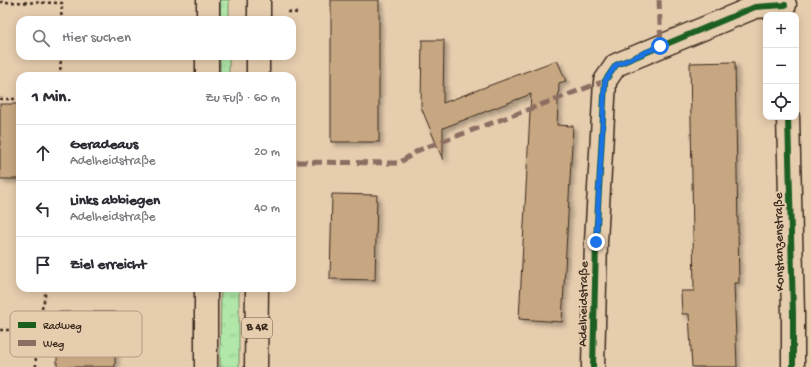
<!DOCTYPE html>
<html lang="de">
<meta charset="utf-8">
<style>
:root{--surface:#fff;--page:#f7f7f7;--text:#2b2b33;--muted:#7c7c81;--line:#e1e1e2}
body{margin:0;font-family:"Gochi Hand",sans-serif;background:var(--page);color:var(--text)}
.controls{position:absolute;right:12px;top:12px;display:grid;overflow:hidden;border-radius:8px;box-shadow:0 2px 10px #0003}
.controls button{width:36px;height:36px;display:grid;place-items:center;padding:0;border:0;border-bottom:1px solid var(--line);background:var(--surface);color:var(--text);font:20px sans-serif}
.stop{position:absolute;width:12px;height:12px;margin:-9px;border:3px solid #1a73e8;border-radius:50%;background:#fff}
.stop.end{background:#1a73e8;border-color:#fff;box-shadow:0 1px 4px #0008}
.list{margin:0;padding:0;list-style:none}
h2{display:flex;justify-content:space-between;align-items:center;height:52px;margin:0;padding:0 16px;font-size:17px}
h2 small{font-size:13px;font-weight:400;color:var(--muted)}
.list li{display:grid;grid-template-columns:26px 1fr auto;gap:12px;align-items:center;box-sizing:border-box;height:56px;padding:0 16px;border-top:1px solid var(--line)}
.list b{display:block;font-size:15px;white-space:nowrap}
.list p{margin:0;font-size:13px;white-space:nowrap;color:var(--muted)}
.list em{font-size:13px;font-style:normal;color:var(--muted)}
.icon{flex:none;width:22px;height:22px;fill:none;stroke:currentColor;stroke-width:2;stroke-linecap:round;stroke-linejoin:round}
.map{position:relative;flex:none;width:811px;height:367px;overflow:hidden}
.search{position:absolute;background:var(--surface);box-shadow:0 2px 10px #0003;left:16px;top:16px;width:280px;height:44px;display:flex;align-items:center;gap:10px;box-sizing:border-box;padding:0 14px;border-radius:12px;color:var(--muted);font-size:15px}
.panel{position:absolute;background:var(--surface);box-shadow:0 2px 10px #0003;left:16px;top:72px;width:280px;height:220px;border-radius:12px}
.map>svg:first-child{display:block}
.grass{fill:url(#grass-tufts);stroke:#768964}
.building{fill:#c7a781;stroke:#3b2a1e;filter:url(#shadow)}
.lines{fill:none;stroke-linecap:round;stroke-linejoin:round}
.minor-casing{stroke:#3b2a1e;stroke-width:25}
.primary-casing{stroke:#3b2a1e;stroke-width:25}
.path{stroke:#3b2a1e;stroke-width:2.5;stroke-dasharray:3 3;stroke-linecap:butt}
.minor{stroke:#e6cdae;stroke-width:22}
.primary{stroke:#e6cdae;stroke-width:22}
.quiet{stroke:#8d6e63;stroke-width:5;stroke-dasharray:10 5;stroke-linecap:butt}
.cycleway-casing{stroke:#e6cdae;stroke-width:8}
.cycleway{stroke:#1b5e20;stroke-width:6}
.route{stroke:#1a73e8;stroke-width:5}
.labels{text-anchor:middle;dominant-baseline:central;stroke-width:4;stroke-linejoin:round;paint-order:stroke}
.shield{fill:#e6cdae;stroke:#6e5b49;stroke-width:1}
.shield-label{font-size:12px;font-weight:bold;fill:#3b2a1e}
.street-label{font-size:13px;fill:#3b2a1e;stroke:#e6cdae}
.key{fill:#e6cdae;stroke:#b39c83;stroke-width:1}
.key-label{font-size:11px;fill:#3b2a1e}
</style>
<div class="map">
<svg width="811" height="367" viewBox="0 0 811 367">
<defs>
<pattern id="grass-tufts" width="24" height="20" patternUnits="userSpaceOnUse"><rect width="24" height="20" fill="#b1e8aa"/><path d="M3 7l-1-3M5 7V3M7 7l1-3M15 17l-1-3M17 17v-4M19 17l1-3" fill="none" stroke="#99c792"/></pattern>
<filter id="shadow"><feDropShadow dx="3.5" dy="3.5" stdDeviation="2" flood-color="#0004"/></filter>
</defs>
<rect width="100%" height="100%" fill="#e6cdae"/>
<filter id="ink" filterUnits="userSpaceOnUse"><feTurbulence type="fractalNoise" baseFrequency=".025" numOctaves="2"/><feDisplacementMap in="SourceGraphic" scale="8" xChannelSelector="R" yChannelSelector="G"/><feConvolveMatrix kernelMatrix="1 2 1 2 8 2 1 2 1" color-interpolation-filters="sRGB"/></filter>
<g filter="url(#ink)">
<!-- grass -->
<g class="grass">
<rect x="220" y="0" width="9" height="20"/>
<rect x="220" y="56" width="9" height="20"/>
<path d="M221,288H239V367H220Z"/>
</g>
<!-- building -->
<g class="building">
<rect x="331" y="0" width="48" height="142"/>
<path d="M422,40H444L443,103L557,60L566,81L559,83L557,125L573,126L562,322L519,319L531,94L443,128V160L421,107Z"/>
<path d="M735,62L739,283H734L737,367H692L689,314H682L681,291H694L690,63Z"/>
<rect x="0" y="104" width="20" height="75"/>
<path d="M332,194L377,195L375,280L330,279Z"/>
<rect x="57" y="312" width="58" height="55"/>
</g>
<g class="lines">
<defs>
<g id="minor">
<path d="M788,117L793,313V367"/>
<path d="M593,367L596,242L605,81L616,65L755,7L785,5"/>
</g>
<g id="primary">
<path d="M208,20V0"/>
<path d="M259,20V0"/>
<path d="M207,76V56"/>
<path d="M258,76V56"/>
<path d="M206,367V288"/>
<path d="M256,367L257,288"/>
</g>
</defs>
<!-- minor casing -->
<use href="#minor" class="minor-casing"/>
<!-- primary casing -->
<use href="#primary" class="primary-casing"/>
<!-- path -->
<g class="path">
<path d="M0,2L62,3L61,20"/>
<path d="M288,12L298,13"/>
<path d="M60,76L61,56"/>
<path d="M0,99H20"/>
<path d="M0,330H35"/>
<path d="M36,367L35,330L45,298V288"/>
</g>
<!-- minor -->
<use href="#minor" class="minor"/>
<!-- primary -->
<use href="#primary" class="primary"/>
<!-- quiet -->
<g class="quiet">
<path d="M659,0L661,46"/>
<path d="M297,162L399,163L419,150L605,81"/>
</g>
<defs>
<g id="cycleway">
<path d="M788,117L793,313V367"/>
<path d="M593,367L596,242L605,81L616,65L755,7L785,5"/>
</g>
</defs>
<!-- cycleway casing -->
<use href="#cycleway" class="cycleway-casing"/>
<!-- cycleway -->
<use href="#cycleway" class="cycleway"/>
</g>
</g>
<g class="lines" filter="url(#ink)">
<!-- route -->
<path class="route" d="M596,242L605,81L616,65L660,46"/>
</g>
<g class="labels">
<!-- shield labels -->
<rect class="shield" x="242" y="318" width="30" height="20" rx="3"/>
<g class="shield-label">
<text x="257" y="328">B 4R</text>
</g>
<!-- street labels -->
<g class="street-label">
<text transform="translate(780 242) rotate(-91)">Konstanzenstraße</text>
<text transform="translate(584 304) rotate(-89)">Adelheidstraße</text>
</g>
</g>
<!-- legend -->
<rect x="10" y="311" width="132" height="46" rx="6" class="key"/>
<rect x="18" y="322" width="18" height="6" fill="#1b5e20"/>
<rect x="18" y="340" width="18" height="6" fill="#8d6e63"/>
<g class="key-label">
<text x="43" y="329">Radweg</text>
<text x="43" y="347">Weg</text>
</g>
</svg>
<div class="controls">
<button>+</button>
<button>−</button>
<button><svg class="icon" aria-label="locate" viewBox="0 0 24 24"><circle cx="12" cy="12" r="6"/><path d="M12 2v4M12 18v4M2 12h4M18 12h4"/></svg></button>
</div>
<div class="stop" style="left:660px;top:46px"></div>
<div class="stop end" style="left:596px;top:242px"></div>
<div class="search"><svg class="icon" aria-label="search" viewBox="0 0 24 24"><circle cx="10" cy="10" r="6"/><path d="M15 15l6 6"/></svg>Hier suchen</div>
<section class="panel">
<h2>1 Min.<small>Zu Fuß · 60 m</small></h2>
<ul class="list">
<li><svg class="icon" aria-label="ahead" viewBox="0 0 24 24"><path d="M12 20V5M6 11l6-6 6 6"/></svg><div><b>Geradeaus</b><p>Adelheidstraße</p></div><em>20 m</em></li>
<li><svg class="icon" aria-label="left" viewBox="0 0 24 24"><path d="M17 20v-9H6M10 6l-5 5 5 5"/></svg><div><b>Links abbiegen</b><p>Adelheidstraße</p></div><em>40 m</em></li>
<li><svg class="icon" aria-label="arrive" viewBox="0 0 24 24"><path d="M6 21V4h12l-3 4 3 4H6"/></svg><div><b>Ziel erreicht</b></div></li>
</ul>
</section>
</div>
